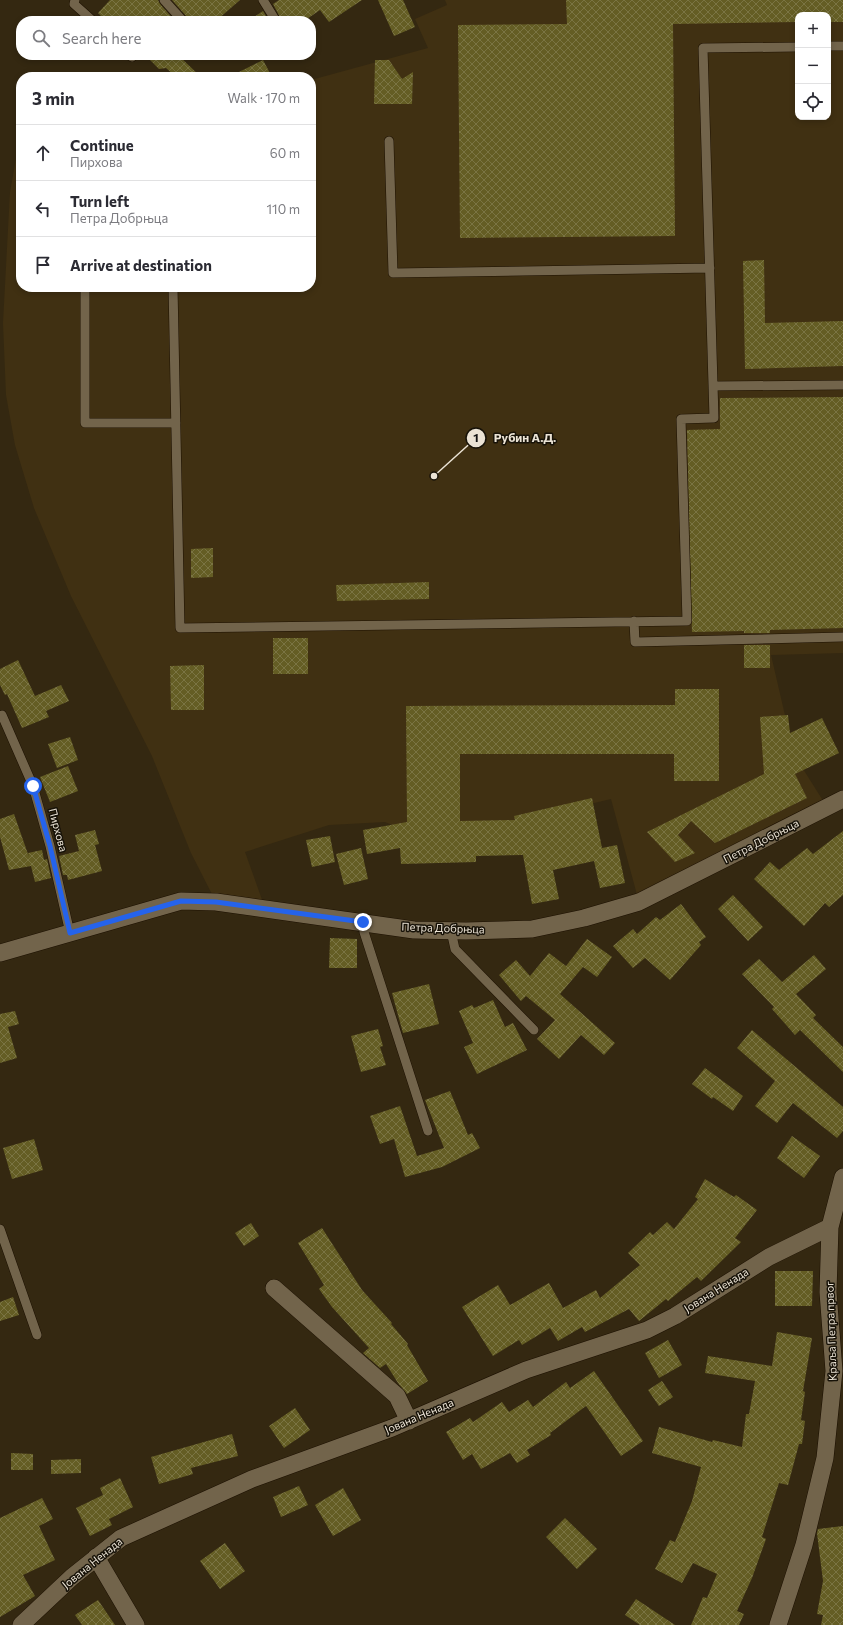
<!DOCTYPE html>
<html lang="en">
<head>
<meta charset="utf-8">
<style>
	:root { --surface:#fff; --page:#f7f7f7; --text:#2b2b33; --muted:#7c7c81; --line:#e1e1e2 }
	body { margin:0; font-family:Commissioner,sans-serif; background:var(--page); color:var(--text) }
	.controls { position:absolute; right:12px; top:12px; display:grid; overflow:hidden; border-radius:8px; box-shadow:0 2px 6px #0003 }
	.controls button { width:36px; height:36px; display:grid; place-items:center; padding:0; border:0; border-bottom:1px solid var(--line); background:var(--surface); color:var(--text); font:20px sans-serif }
	.stop { position:absolute; width:12px; height:12px; margin:-9px; border:3px solid #2563eb; border-radius:50%; background:#fff }
	.stop.end { background:#2563eb; border-color:#fff; box-shadow:0 1px 4px #0008 }
	.list { margin:0; padding:0; list-style:none }
	h2 { display:flex; justify-content:space-between; align-items:center; height:52px; margin:0; padding:0 16px; font-size:17px }
	h2 small { font-size:13px; font-weight:400; color:var(--muted) }
	.list li { display:grid; grid-template-columns:26px 1fr auto; gap:12px; align-items:center; box-sizing:border-box; height:56px; padding:0 16px; border-top:1px solid var(--line) }
	.list b { display:block; font-size:15px; white-space:nowrap }
	.list p { margin:0; font-size:13px; white-space:nowrap; color:var(--muted) }
	.list em { font-size:13px; font-style:normal; color:var(--muted) }
	.icon { flex:none; width:22px; height:22px; fill:none; stroke:currentColor; stroke-width:2; stroke-linecap:round; stroke-linejoin:round }
	.map { position:relative; flex:none; width:843px; height:1625px; overflow:hidden }
	.search { position:absolute; background:var(--surface); box-shadow:0 2px 6px #0003; left:16px; top:16px; width:300px; height:44px; display:flex; align-items:center; gap:10px; box-sizing:border-box; padding:0 14px; border-radius:16px; color:var(--muted); font-size:15px }
	.panel { position:absolute; background:var(--surface); box-shadow:0 2px 6px #0003; left:16px; top:72px; width:300px; height:220px; border-radius:16px }
	.map>svg:first-child { display:block }
	.built { fill:#403012; fill-rule:evenodd }
	.building { fill:url(#building-cross-hatch) }
	.lines { fill:none; stroke-linecap:round; stroke-linejoin:round }
	.service-casing { stroke:#1c1000; stroke-width:10 }
	.minor-casing { stroke:#1c1000; stroke-width:18 }
	.service { stroke:#72644b; stroke-width:9 }
	.minor { stroke:#72644b; stroke-width:17 }
	.route { stroke:#2563eb; stroke-width:5 }
	.labels { text-anchor:middle; stroke-width:3; stroke-linejoin:round; paint-order:stroke }
	.street-label { font-size:11px; fill:#ebe3d5; stroke:#171208 }
	.leader { fill:none; stroke:#ebe3d5; stroke-width:1.5 }
	.callout-dot { fill:#ebe3d5; stroke:#171208; stroke-width:1.5 }
	.mark-label { font-size:12px; text-anchor:middle; font-weight:bold; fill:#111 }
	.callout-label { font-size:12px; text-anchor:middle; font-weight:bold; fill:#ebe3d5; stroke:#171208; stroke-width:3; stroke-linejoin:round; paint-order:stroke }
</style>
</head>
<body>
<div class="map">
<svg width="843" height="1625" viewBox="0 0 843 1625">
	<defs>
		<pattern id="building-cross-hatch" width="8" height="8" patternUnits="userSpaceOnUse"><rect width="8" height="8" fill="#645d24"/><path d="M0 0l8 8M0 8l8-8" fill="none" stroke="#7a7443"/></pattern>
	</defs>
	<rect width="100%" height="100%" fill="#342811"/>
	<path class="built" d="M 445,0 L 843,0 L 843,653 L 771,655 L 787,724 L 798,761 L 827,807 L 639,902 L 611,799 L 497,826 L 404,830 L 385,822 L 329,825 L 245,852 L 265,908 L 216,902 L 191,853 L 152,756 L 71,596 L 34,508 L 15,445 L 6,395 L 3,323 L 10,192 L 21,131 L 21,287 L 311,287 L 311,80 L 428,48 L 415,19 L 447,5 ZM 798,15 L 828,15 L 828,117 L 798,117 Z"/>
	<path class="building" d="M 110,0 L 158,0 L 160,4 L 175,21 L 106,21 L 98,13 Z
		M 172,0 L 240,0 L 216,21 L 189,21 L 187,17 Z
		M 279,0 L 362,0 L 329,22 L 320,10 L 304,21 L 282,21 L 273,4 Z
		M 378,0 L 403,0 L 415,27 L 394,36 Z
		M 566,0 L 843,0 L 843,22 L 828,22 L 828,15 L 798,15 L 798,22 L 673,24 L 675,236 L 460,238 L 458,25 L 567,24 Z
		M 263,11 L 269,21 L 248,21 Z
		M 145,55 L 178,55 L 201,77 L 176,77 L 166,68 L 159,69 Z
		M 263,60 L 272,77 L 229,77 Z
		M 375,60 L 389,60 L 402,79 L 413,72 L 412,104 L 374,104 Z
		M 764,260 L 765,323 L 843,321 L 843,366 L 745,369 L 743,261 Z
		M 843,397 L 843,628 L 770,630 L 770,633 L 744,633 L 744,631 L 692,632 L 687,430 L 720,429 L 720,398 Z
		M 213,548 L 213,577 L 191,578 L 191,549 Z
		M 429,582 L 429,599 L 337,601 L 336,585 Z
		M 273,638 L 308,638 L 308,674 L 273,674 Z
		M 744,645 L 770,645 L 770,668 L 744,668 Z
		M 18,660 L 35,696 L 61,685 L 69,701 L 46,711 L 49,717 L 22,728 L 7,694 L 5,695 L 0,685 L 0,669 Z
		M 204,665 L 204,710 L 171,710 L 170,666 Z
		M 675,689 L 719,689 L 719,781 L 674,781 L 674,754 L 460,754 L 460,821 L 515,820 L 514,816 L 592,798 L 602,848 L 617,845 L 625,883 L 600,888 L 594,861 L 553,870 L 559,899 L 532,904 L 523,855 L 476,856 L 476,862 L 401,864 L 400,848 L 367,854 L 363,830 L 407,822 L 406,706 L 675,705 Z
		M 788,715 L 790,733 L 822,718 L 839,753 L 795,774 L 807,798 L 715,843 L 691,821 L 678,835 L 695,853 L 675,862 L 647,832 L 764,774 L 760,717 Z
		M 70,737 L 78,760 L 57,768 L 48,744 Z
		M 68,766 L 78,791 L 50,802 L 40,777 Z
		M 14,814 L 29,857 L 28,853 L 42,850 L 44,860 L 47,859 L 51,878 L 35,882 L 31,866 L 9,870 L 0,837 L 0,819 Z
		M 95,830 L 99,844 L 95,845 L 102,871 L 68,880 L 67,875 L 63,875 L 59,856 L 79,851 L 75,835 Z
		M 843,831 L 843,895 L 829,907 L 825,903 L 804,926 L 754,879 L 770,862 L 779,870 L 807,848 L 813,854 Z
		M 330,836 L 335,862 L 312,867 L 306,840 Z
		M 361,848 L 368,879 L 344,885 L 336,854 Z
		M 733,895 L 763,927 L 748,941 L 718,909 Z
		M 681,904 L 706,937 L 699,942 L 701,945 L 670,980 L 645,958 L 633,968 L 613,946 L 633,929 L 637,934 L 656,917 L 660,920 Z
		M 330,938 L 357,939 L 357,968 L 329,968 Z
		M 587,939 L 612,957 L 597,977 L 583,967 L 560,994 L 615,1043 L 604,1055 L 581,1035 L 559,1059 L 537,1039 L 555,1020 L 526,996 L 521,1001 L 499,975 L 516,960 L 530,976 L 549,953 L 566,966 Z
		M 814,955 L 826,969 L 796,994 L 816,1015 L 813,1018 L 843,1047 L 843,1072 L 800,1030 L 795,1035 L 772,1009 L 774,1007 L 742,974 L 759,959 L 782,982 Z
		M 429,984 L 439,1024 L 403,1033 L 392,993 Z
		M 493,1000 L 505,1027 L 513,1023 L 527,1050 L 477,1074 L 464,1047 L 473,1043 L 459,1011 L 472,1005 L 474,1008 Z
		M 15,1011 L 19,1024 L 8,1027 L 17,1058 L 0,1063 L 0,1014 Z
		M 378,1029 L 383,1046 L 380,1047 L 386,1065 L 361,1072 L 351,1036 Z
		M 752,1030 L 843,1107 L 843,1131 L 837,1138 L 793,1103 L 777,1123 L 755,1106 L 775,1081 L 737,1048 Z
		M 705,1068 L 743,1096 L 733,1111 L 713,1097 L 712,1099 L 692,1084 Z
		M 450,1091 L 468,1135 L 472,1133 L 480,1148 L 442,1167 L 405,1177 L 394,1139 L 380,1144 L 370,1116 L 400,1106 L 417,1156 L 444,1148 L 425,1100 Z
		M 792,1136 L 820,1156 L 804,1178 L 777,1158 Z
		M 34,1139 L 43,1170 L 12,1179 L 3,1148 Z
		M 705,1179 L 734,1197 L 736,1195 L 757,1210 L 735,1238 L 741,1242 L 701,1281 L 697,1277 L 668,1301 L 666,1299 L 639,1321 L 629,1309 L 585,1332 L 582,1327 L 558,1341 L 550,1328 L 522,1345 L 519,1340 L 493,1356 L 462,1307 L 498,1285 L 510,1305 L 549,1283 L 563,1308 L 596,1290 L 600,1298 L 640,1265 L 628,1253 L 650,1232 L 653,1235 L 667,1222 L 674,1229 L 698,1199 L 695,1197 Z
		M 251,1223 L 259,1236 L 244,1246 L 235,1233 Z
		M 322,1228 L 362,1290 L 392,1323 L 391,1324 L 408,1344 L 407,1345 L 428,1381 L 407,1394 L 398,1383 L 386,1364 L 380,1368 L 363,1353 L 369,1348 L 332,1307 L 319,1289 L 324,1285 L 298,1243 Z
		M 775,1271 L 813,1271 L 812,1306 L 775,1306 Z
		M 13,1297 L 19,1315 L 0,1321 L 0,1302 Z
		M 777,1332 L 812,1338 L 803,1391 L 805,1392 L 801,1420 L 805,1421 L 802,1444 L 799,1444 L 788,1485 L 779,1483 L 762,1537 L 766,1539 L 752,1578 L 737,1611 L 744,1614 L 739,1625 L 691,1625 L 703,1597 L 707,1598 L 717,1574 L 693,1563 L 682,1583 L 655,1569 L 670,1540 L 675,1542 L 692,1501 L 701,1467 L 652,1453 L 659,1427 L 712,1442 L 713,1440 L 742,1447 L 746,1414 L 749,1414 L 755,1381 L 705,1373 L 708,1356 L 772,1366 Z
		M 668,1340 L 682,1365 L 659,1378 L 645,1353 Z
		M 594,1371 L 643,1441 L 621,1456 L 586,1406 L 550,1433 L 551,1435 L 527,1450 L 530,1455 L 517,1463 L 510,1453 L 481,1469 L 472,1454 L 463,1460 L 446,1432 L 470,1418 L 473,1422 L 502,1402 L 509,1412 L 528,1400 L 533,1407 L 566,1382 L 570,1388 Z
		M 662,1381 L 673,1397 L 659,1406 L 648,1390 Z
		M 295,1408 L 310,1430 L 284,1448 L 269,1426 Z
		M 232,1434 L 238,1456 L 191,1468 L 193,1474 L 159,1484 L 151,1457 Z
		M 11,1453 L 33,1454 L 33,1470 L 11,1470 Z
		M 81,1459 L 81,1473 L 51,1474 L 51,1460 Z
		M 120,1478 L 133,1507 L 109,1519 L 112,1525 L 90,1536 L 76,1508 L 103,1495 L 100,1488 Z
		M 299,1486 L 308,1505 L 281,1517 L 273,1497 Z
		M 343,1488 L 361,1520 L 333,1536 L 315,1505 Z
		M 42,1498 L 53,1519 L 39,1526 L 55,1560 L 23,1575 L 35,1596 L 0,1617 L 0,1518 Z
		M 565,1518 L 597,1549 L 577,1569 L 546,1537 Z
		M 843,1526 L 843,1625 L 821,1625 L 823,1615 L 817,1614 L 823,1581 L 817,1533 L 818,1529 Z
		M 225,1543 L 245,1571 L 220,1589 L 200,1561 Z
		M 636,1599 L 675,1625 L 640,1625 L 625,1615 Z
		M 98,1600 L 115,1625 L 82,1625 L 75,1615 Z"/>
	<g class="lines">
		<defs>
			<path id="service" d="M 75,0 L 74,4 L 93,21
				M 164,0 L 183,21
				M 263,0 L 276,21
				M 828,46 L 843,46
				M 129,55 L 132,57
				M 389,141 L 393,273 L 710,268
				M 85,287 L 85,423 L 176,423
				M 173,287 L 180,628 L 687,621 L 681,419 L 714,418 L 703,48 L 798,47
				M 714,386 L 843,385
				M 634,621 L 635,642 L 843,637
				M 2,715 L 33,786 L 50,846 L 70,933
				M 363,922 L 364,932 L 428,1131
				M 451,931 L 455,949 L 534,1030
				M 0,1229 L 37,1335"/>
			<path id="minor" d="M 0,953 L 181,901 L 216,902 L 414,930 L 466,931 L 532,929 L 584,918 L 639,902 L 843,799
				M 274,1288 L 397,1396 L 409,1421
				M 96,1557 L 136,1625
				M 21,1625 L 72,1577 L 121,1538 L 252,1479 L 392,1428 L 526,1370 L 647,1330 L 675,1316 L 769,1257 L 830,1227
				M 778,1625 L 804,1545 L 825,1458 L 834,1371 L 828,1292 L 830,1227 L 843,1177"/>
		</defs>
		<use href="#service" class="service-casing"/>
		<use href="#minor" class="minor-casing"/>
		<use href="#service" class="service"/>
		<use href="#minor" class="minor"/>
	</g>
	<g class="lines">
		<path class="route" d="M 33,786 L 50,846 L 70,933 L 181,901 L 216,902 L 363,922"/>
	</g>
	<g class="labels">
		<g class="street-label">
			<text transform="translate(58 830) rotate(75)" y="4">Пирхова</text>
			<text transform="translate(761 841) rotate(-27)" y="4">Петра Добрњца</text>
			<text transform="translate(443 928) rotate(2)" y="4">Петра Добрњца</text>
			<text transform="translate(716 1290) rotate(-32)" y="4">Јована Ненада</text>
			<text transform="translate(831 1331) rotate(-92)" y="4">Краља Петра првог</text>
			<text transform="translate(419 1416) rotate(-23)" y="4">Јована Ненада</text>
			<text transform="translate(92 1563) rotate(-39)" y="4">Јована Ненада</text>
		</g>
	</g>
	<path class="leader" d="M434 476L476 438"/>
	<g class="callout-dot">
		<circle cx="434" cy="476" r="4"/>
		<circle cx="476" cy="438" r="10"/>
	</g>
	<g class="mark-label">
		<text x="476" y="442">1</text>
	</g>
	<g class="callout-label">
		<text x="525" y="442">Рубин А.Д.</text>
	</g>
</svg>
<div class="controls">
<button>+</button>
<button>−</button>
<button><svg class="icon" aria-label="locate" viewBox="0 0 24 24"><circle cx="12" cy="12" r="6"/><path d="M12 2v4M12 18v4M2 12h4M18 12h4"/></svg></button>
</div>
<div class="stop" style="left:33px;top:786px"></div>
<div class="stop end" style="left:363px;top:922px"></div>
<div class="search"><svg class="icon" aria-label="search" viewBox="0 0 24 24"><circle cx="10" cy="10" r="6"/><path d="M15 15l6 6"/></svg>Search here</div>
<section class="panel">
<h2>3 min<small>Walk · 170 m</small></h2>
<ul class="list">
<li><svg class="icon" aria-label="ahead" viewBox="0 0 24 24"><path d="M12 20V5M6 11l6-6 6 6"/></svg><div><b>Continue</b><p>Пирхова</p></div><em>60 m</em></li>
<li><svg class="icon" aria-label="left" viewBox="0 0 24 24"><path d="M17 20v-9H6M10 6l-5 5 5 5"/></svg><div><b>Turn left</b><p>Петра Добрњца</p></div><em>110 m</em></li>
<li><svg class="icon" aria-label="arrive" viewBox="0 0 24 24"><path d="M6 21V4h12l-3 4 3 4H6"/></svg><div><b>Arrive at destination</b></div></li>
</ul>
</section>
</div>
</body>
</html>
